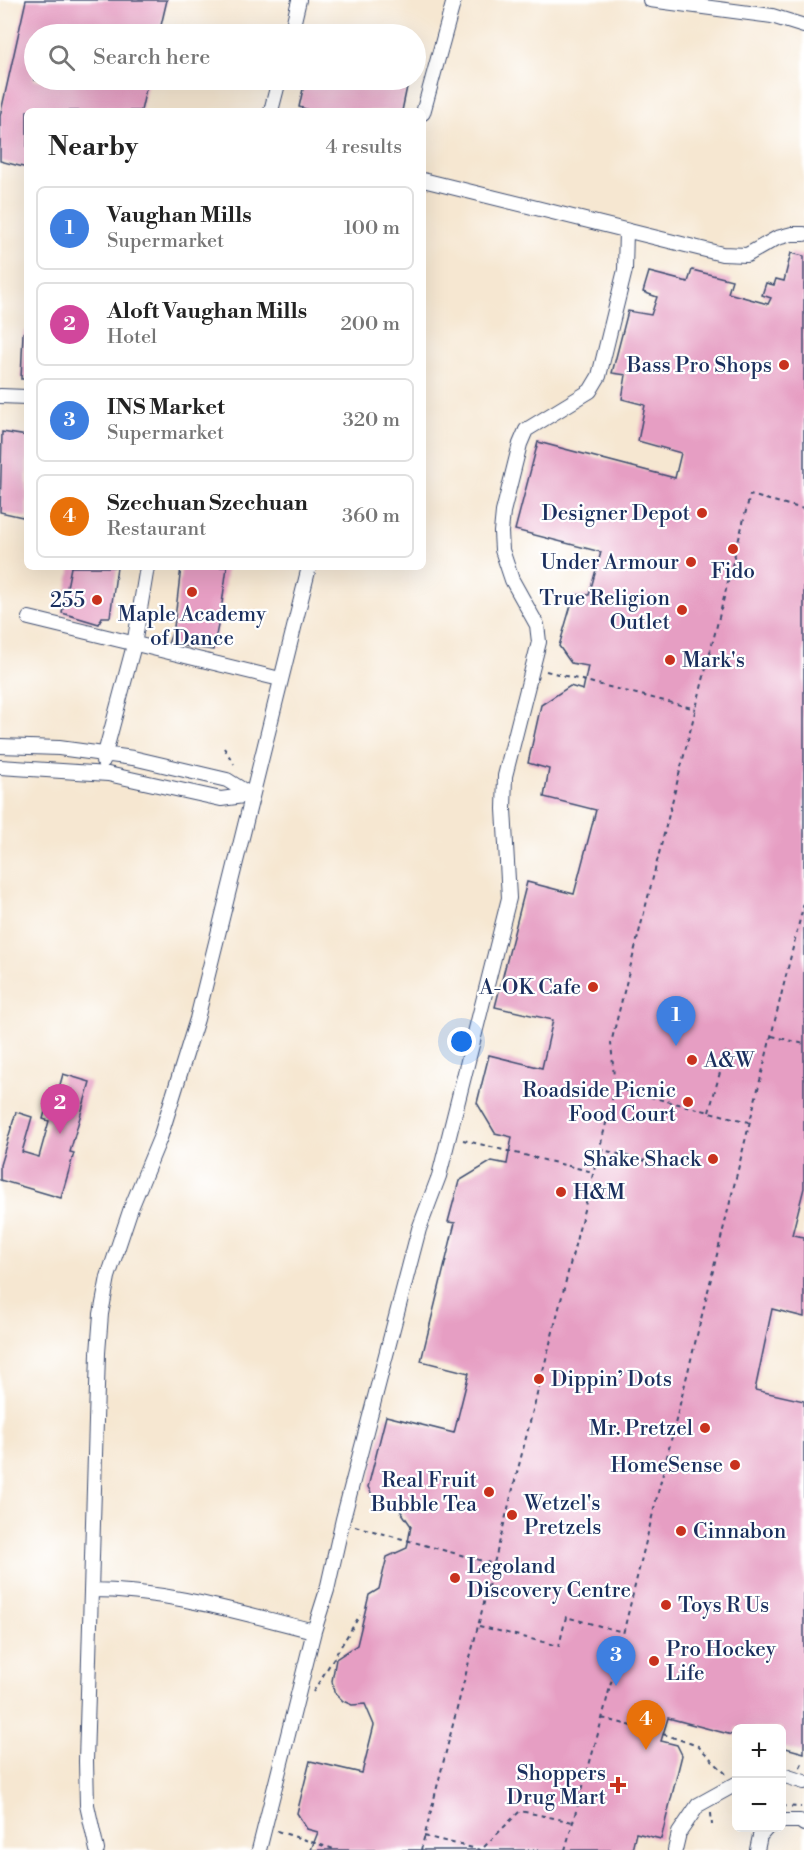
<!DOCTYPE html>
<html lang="en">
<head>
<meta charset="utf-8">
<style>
	:root { --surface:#fff; --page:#f2f2f2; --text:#222; --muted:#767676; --line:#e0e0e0; --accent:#b45309 }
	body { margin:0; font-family:"Libre Bodoni",serif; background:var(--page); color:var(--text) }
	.controls { position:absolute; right:18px; bottom:18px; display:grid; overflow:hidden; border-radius:9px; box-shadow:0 6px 24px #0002 }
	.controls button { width:54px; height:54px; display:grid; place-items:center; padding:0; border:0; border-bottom:2px solid var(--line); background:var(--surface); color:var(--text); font:30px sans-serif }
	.you { position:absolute; left:462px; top:1042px; width:21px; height:21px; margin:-15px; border:4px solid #fff; border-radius:50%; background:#1a73e8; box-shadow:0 0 0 9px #1a73e833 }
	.badge { display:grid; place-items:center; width:39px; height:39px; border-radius:50%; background:var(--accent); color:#fff; font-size:20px; font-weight:700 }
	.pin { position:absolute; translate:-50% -50px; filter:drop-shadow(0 2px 3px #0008) }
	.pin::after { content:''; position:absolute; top:32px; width:21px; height:18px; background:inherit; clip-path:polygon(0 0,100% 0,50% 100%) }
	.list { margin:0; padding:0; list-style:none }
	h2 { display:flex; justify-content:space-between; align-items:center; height:78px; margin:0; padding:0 24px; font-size:26px }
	h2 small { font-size:20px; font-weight:400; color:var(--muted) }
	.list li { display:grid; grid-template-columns:39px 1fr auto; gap:18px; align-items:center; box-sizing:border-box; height:84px; margin:0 12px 12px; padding:0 12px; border:2px solid var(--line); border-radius:9px }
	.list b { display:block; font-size:22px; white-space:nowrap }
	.list p { margin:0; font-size:20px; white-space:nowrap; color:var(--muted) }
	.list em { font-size:20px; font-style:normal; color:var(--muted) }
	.icon { flex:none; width:33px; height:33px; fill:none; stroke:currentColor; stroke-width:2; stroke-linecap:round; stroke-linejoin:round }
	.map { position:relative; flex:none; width:804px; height:1850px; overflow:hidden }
	.search { position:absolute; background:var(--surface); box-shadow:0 6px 24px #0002; left:24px; top:24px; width:402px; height:66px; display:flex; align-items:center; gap:15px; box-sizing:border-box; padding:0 21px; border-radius:33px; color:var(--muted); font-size:22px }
	.panel { position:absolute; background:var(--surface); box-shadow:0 6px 24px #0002; left:24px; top:108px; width:402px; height:462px; border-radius:9px }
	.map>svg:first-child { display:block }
	.building { fill:#e69ec3 }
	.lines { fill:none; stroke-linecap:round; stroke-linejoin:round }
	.minor-casing { stroke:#3c4b6f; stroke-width:16 }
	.path { stroke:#3c4b6f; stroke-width:2; stroke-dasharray:4.5 4.5; stroke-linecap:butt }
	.minor { stroke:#fff; stroke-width:14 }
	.poi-dot { fill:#c8321e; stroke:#fff; stroke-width:2 }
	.labels { text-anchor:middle; stroke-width:4.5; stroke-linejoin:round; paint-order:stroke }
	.poi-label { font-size:21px; fill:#1b2f5e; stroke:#fff; text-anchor:end }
</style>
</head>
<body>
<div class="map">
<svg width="804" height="1850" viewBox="0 0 804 1850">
	<rect width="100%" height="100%" fill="#fff"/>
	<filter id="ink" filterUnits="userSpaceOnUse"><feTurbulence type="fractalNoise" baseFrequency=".0167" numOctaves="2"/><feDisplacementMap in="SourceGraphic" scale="12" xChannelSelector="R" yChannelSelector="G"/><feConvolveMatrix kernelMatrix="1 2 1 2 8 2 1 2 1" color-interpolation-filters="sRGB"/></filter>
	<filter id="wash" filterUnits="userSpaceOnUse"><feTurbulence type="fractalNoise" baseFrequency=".008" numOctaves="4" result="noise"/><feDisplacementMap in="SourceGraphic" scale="24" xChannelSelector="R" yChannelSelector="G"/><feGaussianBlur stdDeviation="1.35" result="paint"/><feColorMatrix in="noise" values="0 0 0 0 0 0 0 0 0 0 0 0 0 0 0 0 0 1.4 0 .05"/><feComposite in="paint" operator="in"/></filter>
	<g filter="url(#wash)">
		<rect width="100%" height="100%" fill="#f6e7d1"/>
		<g id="blocks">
			<path class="building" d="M 26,0 L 167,0 L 159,34 L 34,34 L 34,80 L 148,80 L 141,111 L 27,111 L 27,168 L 0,161 L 0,116 Z
				M 305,80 L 396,80 L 408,82 L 402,111 L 306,111 L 306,109 L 299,107 Z
				M 791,253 L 804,256 L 804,1188 L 792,1235 L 804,1237 L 804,1317 L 772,1309 L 755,1390 L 804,1401 L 804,1753 L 782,1747 L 782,1728 L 736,1728 L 736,1736 L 668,1718 L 661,1741 L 677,1745 L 682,1755 L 661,1839 L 636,1833 L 632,1850 L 311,1850 L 318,1832 L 307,1829 L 297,1813 L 310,1761 L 362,1773 L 374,1725 L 365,1704 L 352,1705 L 343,1701 L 334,1692 L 332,1681 L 336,1659 L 357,1645 L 369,1595 L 379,1589 L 387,1557 L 407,1548 L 411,1526 L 395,1503 L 374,1498 L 368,1487 L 386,1416 L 454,1433 L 469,1373 L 421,1361 L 455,1223 L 448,1222 L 459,1181 L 492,1161 L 507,1164 L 512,1137 L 495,1133 L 477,1103 L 489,1055 L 542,1068 L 553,1020 L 495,1007 L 527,882 L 574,894 L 596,810 L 544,797 L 549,769 L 528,763 L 541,705 L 570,686 L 583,690 L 588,666 L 571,663 L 559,646 L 574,595 L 589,595 L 601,552 L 515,530 L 538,442 L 675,478 L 681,453 L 638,441 L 645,405 L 622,399 L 626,375 L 612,373 L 628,311 L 651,315 L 657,297 L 643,292 L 649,272 L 688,282 L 692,270 L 732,280 L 728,293 L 768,304 L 771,298 L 762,295 L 766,283 L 774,285 L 776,279 L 784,281 Z
				M 27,330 L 27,379 L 21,379 L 23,333 Z
				M 2,432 L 27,436 L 27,518 L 0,512 Z
				M 71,567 L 117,567 L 110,617 L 102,617 L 99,624 L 62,613 Z
				M 181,567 L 227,567 L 221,611 L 213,650 L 168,644 L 174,627 Z
				M 63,1074 L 90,1082 L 70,1152 L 74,1153 L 61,1198 L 0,1180 L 0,1165 L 16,1112 L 32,1117 L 22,1152 L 39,1157 L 49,1121 L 43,1119 L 49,1097 L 56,1099 Z"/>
		</g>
	</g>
	<g filter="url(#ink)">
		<use href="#blocks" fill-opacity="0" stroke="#3c4b6f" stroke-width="1.5"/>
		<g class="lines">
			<defs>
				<path id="minor" d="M 650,0 L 772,16 L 804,26
					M 291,34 L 299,0
					M 271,111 L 279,80
					M 423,113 L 454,0
					M 423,180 L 722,254 L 747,255 L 777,238 L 792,234 L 804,234
					M 0,396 L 27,397
					M 29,618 L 280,679
					M 0,746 L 59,748 L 133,758 L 227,780 L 251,795
					M 103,761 L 134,645 L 147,567
					M 0,767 L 108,774 L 221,799 L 251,795
					M 91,1590 C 167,1590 241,1613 314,1631 L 327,1590 L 343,1519 L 419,1229 L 439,1176 L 509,898 L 504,809 L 505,776 L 539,642 L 537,625 L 512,580 L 502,550 L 501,532 L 503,512 L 520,444 L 526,430 L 590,391 L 599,376 L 625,270 L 626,230
					M 782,1775 L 804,1782
					M 782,1821 L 800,1821 L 804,1824
					M 97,1850 L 87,1805 L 86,1761 L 98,1353 L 101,1314 L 108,1277 L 131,1208 L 160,1138 L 197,1019 L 309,567
					M 259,1850 L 314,1631
					M 675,1850 L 679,1833 L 698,1805 L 736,1784
					M 757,1850 L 760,1836 L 767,1828"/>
			</defs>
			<use href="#minor" class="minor-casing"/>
			<path class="path" d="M 546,671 L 696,709
				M 224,748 L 234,764
				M 772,1036 L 804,1044
				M 615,1088 L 749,1122
				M 709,1112 L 726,1051
				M 463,1140 L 593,1172
				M 599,1149 L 646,1161
				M 355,1526 L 494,1564
				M 479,1626 L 559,1646 L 566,1617 L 623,1632
				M 313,1692 L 360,1615
				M 602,1718 L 663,1734 L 698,1746 L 726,1774
				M 800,1767 L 804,1759
				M 782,1806 L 801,1807
				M 711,1813 L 712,1825
				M 277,1831 L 337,1850
				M 424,1836 L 481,1850 L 520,1811 L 573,1822
				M 421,1850 L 615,1088 L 611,1043 L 750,495 L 804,509
				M 565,1850 L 601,1723 L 804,903"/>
			<use href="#minor" class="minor"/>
		</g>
	</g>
	<g class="poi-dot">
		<circle cx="784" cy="365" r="6"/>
		<circle cx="702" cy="513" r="6"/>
		<circle cx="733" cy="549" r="6"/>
		<circle cx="691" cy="562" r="6"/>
		<circle cx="192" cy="592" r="6"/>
		<circle cx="97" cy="600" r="6"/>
		<circle cx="682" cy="610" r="6"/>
		<circle cx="670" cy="660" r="6"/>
		<circle cx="593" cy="987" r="6"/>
		<circle cx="692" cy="1060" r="6"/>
		<circle cx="688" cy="1102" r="6"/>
		<circle cx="713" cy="1159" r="6"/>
		<circle cx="561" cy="1192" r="6"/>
		<circle cx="539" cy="1379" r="6"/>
		<circle cx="705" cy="1428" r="6"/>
		<circle cx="735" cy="1465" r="6"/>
		<circle cx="489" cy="1492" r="6"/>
		<circle cx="512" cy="1515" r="6"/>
		<circle cx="681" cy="1531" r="6"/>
		<circle cx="455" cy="1578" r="6"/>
		<circle cx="666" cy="1605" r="6"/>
		<circle cx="654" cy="1661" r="6"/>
		<path d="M615 1776h6v6h6v6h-6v6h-6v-6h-6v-6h6z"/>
	</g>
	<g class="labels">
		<g class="poi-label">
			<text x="772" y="372">Bass Pro Shops</text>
			<text x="690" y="520">Designer Depot</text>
			<text x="679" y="569">Under Armour</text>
			<text x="733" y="578" text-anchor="middle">Fido</text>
			<text x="670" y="605">True Religion<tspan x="670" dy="24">Outlet</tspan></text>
			<text x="85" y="607">255</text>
			<text x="192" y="621" text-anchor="middle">Maple Academy<tspan x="192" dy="24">of Dance</tspan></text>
			<text x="682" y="667" text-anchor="start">Mark's</text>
			<text x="581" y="994">A-OK Cafe</text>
			<text x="704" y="1067" text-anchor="start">A&amp;W</text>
			<text x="676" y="1097">Roadside Picnic<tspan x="676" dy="24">Food Court</tspan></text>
			<text x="701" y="1166">Shake Shack</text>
			<text x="573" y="1199" text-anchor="start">H&amp;M</text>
			<text x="551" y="1386" text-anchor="start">Dippin’ Dots</text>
			<text x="693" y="1435">Mr. Pretzel</text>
			<text x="723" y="1472">HomeSense</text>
			<text x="477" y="1487">Real Fruit<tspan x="477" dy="24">Bubble Tea</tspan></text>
			<text x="524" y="1510" text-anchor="start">Wetzel's<tspan x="524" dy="24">Pretzels</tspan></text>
			<text x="693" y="1538" text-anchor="start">Cinnabon</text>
			<text x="467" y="1573" text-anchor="start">Legoland<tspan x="467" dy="24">Discovery Centre</tspan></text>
			<text x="678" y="1612" text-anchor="start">Toys R Us</text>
			<text x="666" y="1656" text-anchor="start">Pro Hockey<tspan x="666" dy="24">Life</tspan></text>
			<text x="606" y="1780">Shoppers<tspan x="606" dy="24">Drug Mart</tspan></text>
		</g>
	</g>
</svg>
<div class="controls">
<button>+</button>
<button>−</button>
</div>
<div class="you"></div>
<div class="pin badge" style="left:676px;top:1046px;background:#3f7fe0">1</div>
<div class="pin badge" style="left:60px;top:1134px;background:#d1479c">2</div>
<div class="pin badge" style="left:616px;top:1686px;background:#3f7fe0">3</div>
<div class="pin badge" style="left:646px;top:1750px;background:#e8710a">4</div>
<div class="search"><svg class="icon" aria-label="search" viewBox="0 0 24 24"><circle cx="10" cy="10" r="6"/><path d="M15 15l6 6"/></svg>Search here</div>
<section class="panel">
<h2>Nearby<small>4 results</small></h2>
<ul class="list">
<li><span class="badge" style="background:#3f7fe0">1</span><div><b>Vaughan Mills</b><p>Supermarket</p></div><em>100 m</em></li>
<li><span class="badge" style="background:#d1479c">2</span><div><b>Aloft Vaughan Mills</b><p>Hotel</p></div><em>200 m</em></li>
<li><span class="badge" style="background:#3f7fe0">3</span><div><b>INS Market</b><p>Supermarket</p></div><em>320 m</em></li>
<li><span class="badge" style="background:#e8710a">4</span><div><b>Szechuan Szechuan</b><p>Restaurant</p></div><em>360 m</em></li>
</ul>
</section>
</div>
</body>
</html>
